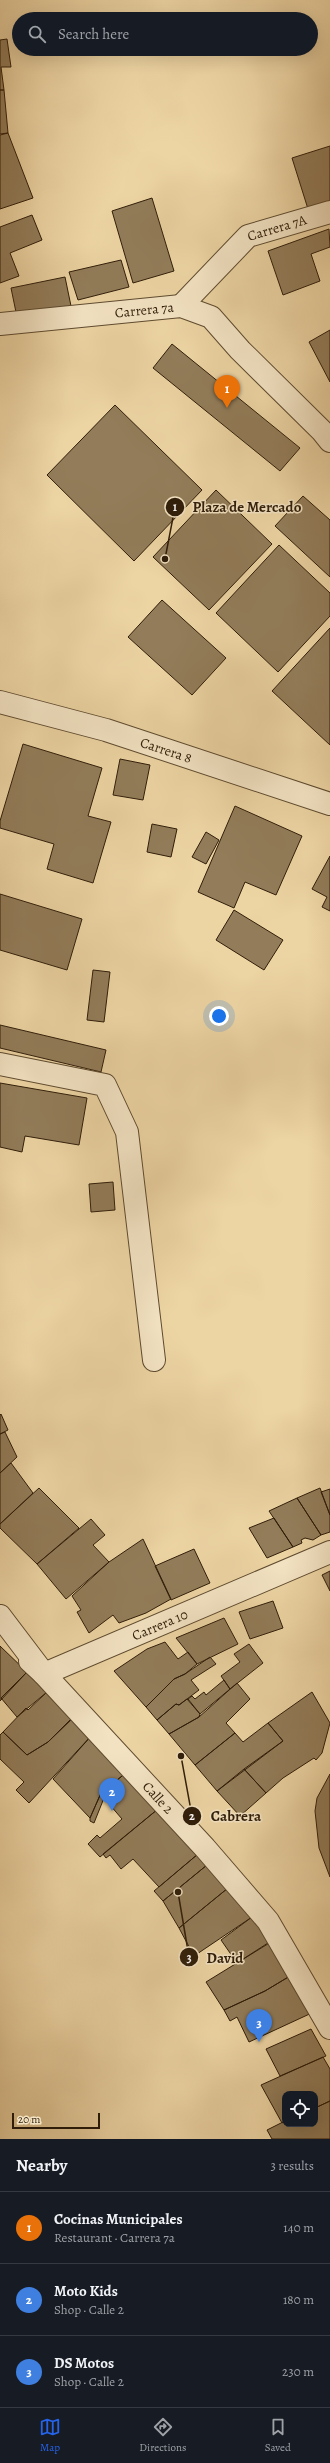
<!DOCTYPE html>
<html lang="en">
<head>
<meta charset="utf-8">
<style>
	:root { --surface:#171b24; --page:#242831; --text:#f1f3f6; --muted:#9ea1a6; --line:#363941; --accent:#2563eb }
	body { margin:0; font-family:Alegreya,serif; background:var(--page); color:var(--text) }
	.controls { position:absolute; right:12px; bottom:12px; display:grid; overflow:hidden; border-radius:8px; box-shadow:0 4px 16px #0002 }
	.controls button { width:36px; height:36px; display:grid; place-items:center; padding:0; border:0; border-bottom:1px solid var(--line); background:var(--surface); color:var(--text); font:20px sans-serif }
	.scale { position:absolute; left:12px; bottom:10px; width:88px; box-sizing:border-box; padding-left:4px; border:2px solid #2f1d09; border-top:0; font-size:11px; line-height:14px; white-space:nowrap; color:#2f1d09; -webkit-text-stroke:3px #f3e3c3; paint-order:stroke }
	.you { position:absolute; left:219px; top:1016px; width:14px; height:14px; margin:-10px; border:3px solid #fff; border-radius:50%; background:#1a73e8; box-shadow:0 0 0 6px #1a73e833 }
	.badge { display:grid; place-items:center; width:26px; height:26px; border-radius:50%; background:var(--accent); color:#fff; font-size:13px; font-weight:700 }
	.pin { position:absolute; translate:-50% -33px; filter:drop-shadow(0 1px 2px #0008) }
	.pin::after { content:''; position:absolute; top:21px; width:14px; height:12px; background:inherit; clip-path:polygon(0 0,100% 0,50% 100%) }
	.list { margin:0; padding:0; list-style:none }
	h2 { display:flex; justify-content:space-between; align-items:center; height:52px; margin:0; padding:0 16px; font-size:17px }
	h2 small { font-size:13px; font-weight:400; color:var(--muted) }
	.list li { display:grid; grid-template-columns:26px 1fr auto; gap:12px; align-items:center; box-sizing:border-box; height:72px; padding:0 16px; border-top:1px solid var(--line) }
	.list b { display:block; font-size:15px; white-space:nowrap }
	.list p { margin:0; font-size:13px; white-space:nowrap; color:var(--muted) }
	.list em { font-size:13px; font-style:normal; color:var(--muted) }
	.icon { flex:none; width:22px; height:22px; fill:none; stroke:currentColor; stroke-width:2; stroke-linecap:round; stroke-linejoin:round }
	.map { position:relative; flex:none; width:330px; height:2139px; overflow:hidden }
	.search { position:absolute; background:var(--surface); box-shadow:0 4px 16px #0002; left:12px; right:12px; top:12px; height:44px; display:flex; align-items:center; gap:10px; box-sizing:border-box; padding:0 14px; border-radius:22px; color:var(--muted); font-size:15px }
	.sheet { height:268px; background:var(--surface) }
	nav { display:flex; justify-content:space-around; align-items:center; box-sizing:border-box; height:56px; border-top:1px solid var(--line); background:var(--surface); font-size:11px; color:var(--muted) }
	nav a { display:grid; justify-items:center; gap:2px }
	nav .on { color:var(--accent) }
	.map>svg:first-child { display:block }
	.building { fill:#927c59; stroke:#2f1d09 }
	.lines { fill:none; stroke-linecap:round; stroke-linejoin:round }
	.minor-casing { stroke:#5e4b30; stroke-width:24 }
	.tertiary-casing { stroke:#5e4b30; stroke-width:24 }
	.minor { stroke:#f3e3c3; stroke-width:22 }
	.tertiary { stroke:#f3e3c3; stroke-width:22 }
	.labels { text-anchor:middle; stroke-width:3; stroke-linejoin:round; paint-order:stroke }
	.street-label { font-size:14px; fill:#2f1d09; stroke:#f3e3c3 }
	.leader { fill:none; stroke:#2f1d09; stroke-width:1.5 }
	.callout-dot { fill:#2f1d09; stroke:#f3e3c3; stroke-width:1.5 }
	.mark-label { font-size:12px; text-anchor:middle; font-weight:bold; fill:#fff }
	.callout-label { font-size:15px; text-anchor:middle; font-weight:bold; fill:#2f1d09; stroke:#f3e3c3; stroke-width:3; stroke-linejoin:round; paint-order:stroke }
</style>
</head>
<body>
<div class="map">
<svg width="330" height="2139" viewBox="0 0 330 2139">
	<rect width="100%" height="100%" fill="#edd4a3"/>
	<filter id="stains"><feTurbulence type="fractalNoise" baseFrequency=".005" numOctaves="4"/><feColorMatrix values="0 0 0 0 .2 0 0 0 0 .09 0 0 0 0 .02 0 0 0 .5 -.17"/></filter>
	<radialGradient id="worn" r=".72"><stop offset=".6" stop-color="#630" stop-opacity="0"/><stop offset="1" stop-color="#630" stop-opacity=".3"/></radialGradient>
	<path class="building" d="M 7,39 L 11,67 L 1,67 L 4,90 L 0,90 L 0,40 Z
		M 0,90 L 4,90 L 8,133 L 0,134 Z
		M 8,133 L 33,198 L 0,209 L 0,135 Z
		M 330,146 L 330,202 L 308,209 L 292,158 Z
		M 152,198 L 174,271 L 133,283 L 112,211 Z
		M 32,215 L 42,240 L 10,253 L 19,276 L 0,283 L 0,227 Z
		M 329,229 L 330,247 L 311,254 L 320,281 L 283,295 L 268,251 Z
		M 121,260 L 129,287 L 78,300 L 69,272 Z
		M 65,277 L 71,306 L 17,317 L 11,288 Z
		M 330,330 L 330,382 L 309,342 Z
		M 172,344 L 300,448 L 280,471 L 153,368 Z
		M 115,405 L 202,490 L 134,561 L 47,475 Z
		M 216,490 L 272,544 L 209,610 L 153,557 Z
		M 303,496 L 330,520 L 330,577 L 275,526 Z
		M 279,545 L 330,593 L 330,616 L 278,672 L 216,613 Z
		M 162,600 L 226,658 L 192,695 L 128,637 Z
		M 330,628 L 330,745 L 272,691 Z
		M 23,744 L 102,768 L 88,816 L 111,822 L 93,883 L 47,869 L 54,844 L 0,828 L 0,821 Z
		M 120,759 L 150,765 L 143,800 L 113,795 Z
		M 235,806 L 302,836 L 276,895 L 245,882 L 234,908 L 198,892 Z
		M 152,824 L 177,829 L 171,857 L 147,852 Z
		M 206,832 L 219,840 L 206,864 L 192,857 Z
		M 330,856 L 330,911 L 322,907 L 327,897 L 312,889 Z
		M 0,894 L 82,919 L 67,970 L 0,950 Z
		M 234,910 L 283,940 L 264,970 L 216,940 Z
		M 93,970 L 110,972 L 104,1022 L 87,1020 Z
		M 0,1025 L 106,1050 L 101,1072 L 0,1048 Z
		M 0,1083 L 87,1098 L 79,1145 L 25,1136 L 22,1152 L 0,1147 Z
		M 113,1182 L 115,1210 L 91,1212 L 89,1184 Z
		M 1,1414 L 8,1430 L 0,1434 L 0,1415 Z
		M 5,1432 L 17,1457 L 0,1473 L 0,1434 Z
		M 11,1463 L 33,1493 L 0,1524 L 0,1473 Z
		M 39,1488 L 79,1528 L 37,1564 L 0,1528 L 0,1524 Z
		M 320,1488 L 330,1515 L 330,1532 L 321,1535 L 297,1498 Z
		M 330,1489 L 330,1515 L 321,1492 Z
		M 297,1498 L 321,1535 L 313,1540 L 305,1538 L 301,1540 L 302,1543 L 293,1547 L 269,1511 Z
		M 274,1518 L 293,1547 L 267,1558 L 249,1528 Z
		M 91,1519 L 105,1535 L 93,1545 L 109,1562 L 66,1599 L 37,1564 Z
		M 143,1539 L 171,1599 L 146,1613 L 119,1623 L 113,1615 L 89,1633 L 77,1612 L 81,1610 L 72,1596 L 109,1562 Z
		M 194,1549 L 210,1583 L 171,1600 L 155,1566 Z
		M 330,1571 L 330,1591 L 322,1575 Z
		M 273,1601 L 283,1628 L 250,1639 L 239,1612 Z
		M 224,1618 L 238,1644 L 197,1664 L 176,1638 Z
		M 165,1642 L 178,1659 L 188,1652 L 197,1664 L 185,1674 L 174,1679 L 146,1707 L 114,1671 L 147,1649 Z
		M 249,1644 L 263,1663 L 230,1689 L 221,1676 L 240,1662 L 234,1654 Z
		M 0,1646 L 27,1672 L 0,1701 Z
		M 210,1657 L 216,1664 L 191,1680 L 199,1690 L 179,1705 L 176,1704 L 157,1720 L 146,1707 L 174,1679 L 185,1674 Z
		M 27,1672 L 47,1692 L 17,1717 L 1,1698 Z
		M 224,1680 L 230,1689 L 200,1714 L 188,1699 L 192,1696 L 195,1699 L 204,1692 L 206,1695 Z
		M 237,1683 L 250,1699 L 226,1723 L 235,1733 L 195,1765 L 169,1734 L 199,1717 Z
		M 47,1692 L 73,1718 L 48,1742 L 27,1755 L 3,1732 L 26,1708 L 28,1710 Z
		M 312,1692 L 330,1723 L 322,1753 L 316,1760 L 314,1758 L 283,1778 L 266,1793 L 244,1769 L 283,1741 L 268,1723 Z
		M 187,1699 L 200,1714 L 199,1717 L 169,1734 L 157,1720 L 176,1704 L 179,1705 Z
		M 73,1717 L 92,1735 L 29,1803 L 16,1790 L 24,1782 L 0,1759 L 0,1735 L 3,1732 L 27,1755 L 48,1742 Z
		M 268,1723 L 283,1741 L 217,1791 L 195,1765 L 235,1733 L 243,1742 Z
		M 92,1735 L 127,1772 L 101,1793 L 90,1818 L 53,1779 Z
		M 244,1769 L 266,1793 L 240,1816 L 217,1791 Z
		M 127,1772 L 158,1809 L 100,1857 L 88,1844 L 97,1835 L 100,1838 L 122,1819 L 104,1798 L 94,1823 L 90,1821 L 90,1818 L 101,1793 Z
		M 330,1774 L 330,1877 L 319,1848 L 315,1811 L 317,1798 Z
		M 158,1809 L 198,1854 L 159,1887 L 133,1859 L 121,1869 L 110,1855 L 106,1858 L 103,1854 Z
		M 198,1854 L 207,1865 L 163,1901 L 154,1891 Z
		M 207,1865 L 228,1888 L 179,1928 L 163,1901 Z
		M 228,1888 L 252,1917 L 194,1956 L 179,1928 Z
		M 252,1917 L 271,1941 L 237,1963 L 221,1940 Z
		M 271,1942 L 295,1973 L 265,1991 L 224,2010 L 206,1982 Z
		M 295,1973 L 316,2011 L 249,2042 L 237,2017 L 230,2021 L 224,2010 L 265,1991 Z
		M 311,2029 L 326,2056 L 280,2076 L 266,2049 Z
		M 323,2057 L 330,2069 L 330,2101 L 315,2108 L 315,2094 L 285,2094 L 285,2121 L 282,2123 L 261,2085 Z
		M 330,2101 L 330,2139 L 272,2139 L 267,2130 L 285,2121 L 285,2124 L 315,2124 L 315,2108 Z"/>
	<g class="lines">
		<defs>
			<g id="minor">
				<path id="s1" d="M 181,306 L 248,236 L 330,212"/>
				<path id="s2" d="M 0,324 L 181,306 L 211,317 L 240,350 L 322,431 L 330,441"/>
				<path id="s3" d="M 0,702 L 106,730 L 330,804"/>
				<path d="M 0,1064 L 105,1085 L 127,1132 L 154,1360"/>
				<path id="s4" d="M 30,1661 L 44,1674 L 330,1552"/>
			</g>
			<g id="tertiary">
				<path id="s5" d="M 0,1616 L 44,1674 L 205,1848 L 268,1921 L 330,2028"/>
			</g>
		</defs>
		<use href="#minor" class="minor-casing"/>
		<use href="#tertiary" class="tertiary-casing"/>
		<use href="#minor" class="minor"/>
		<use href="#tertiary" class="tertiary"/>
	</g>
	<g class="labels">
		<g class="street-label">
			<text dy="5" stroke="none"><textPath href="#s1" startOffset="127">Carrera 7A</textPath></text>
			<text dy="5" stroke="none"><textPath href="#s2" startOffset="145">Carrera 7a</textPath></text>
			<text dy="5" stroke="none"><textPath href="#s3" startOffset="173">Carrera 8</textPath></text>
			<text dy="5" stroke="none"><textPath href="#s4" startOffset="145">Carrera 10</textPath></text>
			<text dy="5" stroke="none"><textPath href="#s5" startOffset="241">Calle 2</textPath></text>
		</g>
	</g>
	<path class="leader" d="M165 559L175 507M181 1756L192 1816M178 1892L189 1957"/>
	<g class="callout-dot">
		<circle cx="165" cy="559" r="4"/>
		<circle cx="181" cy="1756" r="4"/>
		<circle cx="178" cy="1892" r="4"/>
		<circle cx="175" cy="507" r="10"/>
		<circle cx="192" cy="1816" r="10"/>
		<circle cx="189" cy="1957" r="10"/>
	</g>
	<g class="mark-label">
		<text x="175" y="511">1</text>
		<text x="192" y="1820">2</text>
		<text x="189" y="1962">3</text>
	</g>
	<g class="callout-label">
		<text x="247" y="512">Plaza de Mercado</text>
		<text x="236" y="1821">Cabrera</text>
		<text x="225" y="1963">David</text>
	</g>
	<rect width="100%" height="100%" filter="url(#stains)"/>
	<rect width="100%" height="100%" fill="url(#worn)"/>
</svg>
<div class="controls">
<button><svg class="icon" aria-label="locate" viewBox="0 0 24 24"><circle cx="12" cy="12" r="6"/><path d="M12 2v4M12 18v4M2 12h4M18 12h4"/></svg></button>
</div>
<div class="scale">20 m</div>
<div class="you"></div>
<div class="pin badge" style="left:227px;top:408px;background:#e8710a">1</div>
<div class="pin badge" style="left:112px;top:1811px;background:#3f7fe0">2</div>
<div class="pin badge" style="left:259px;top:2042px;background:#3f7fe0">3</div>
<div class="search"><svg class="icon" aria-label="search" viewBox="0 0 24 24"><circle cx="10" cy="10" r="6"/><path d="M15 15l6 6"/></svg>Search here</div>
</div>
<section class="sheet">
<h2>Nearby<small>3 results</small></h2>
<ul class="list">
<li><span class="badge" style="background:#e8710a">1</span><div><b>Cocinas Municipales</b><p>Restaurant · Carrera 7a</p></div><em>140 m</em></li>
<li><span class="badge" style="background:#3f7fe0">2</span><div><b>Moto Kids</b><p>Shop · Calle 2</p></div><em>180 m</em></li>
<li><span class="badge" style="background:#3f7fe0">3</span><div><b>DS Motos</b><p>Shop · Calle 2</p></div><em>230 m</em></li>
</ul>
</section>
<nav>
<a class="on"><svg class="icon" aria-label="map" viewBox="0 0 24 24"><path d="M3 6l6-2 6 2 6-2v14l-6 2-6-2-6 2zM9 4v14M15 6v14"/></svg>Map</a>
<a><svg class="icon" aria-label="directions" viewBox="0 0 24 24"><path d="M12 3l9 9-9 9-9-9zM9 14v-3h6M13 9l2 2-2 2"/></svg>Directions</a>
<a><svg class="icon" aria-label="saved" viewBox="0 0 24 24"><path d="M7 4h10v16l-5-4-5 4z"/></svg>Saved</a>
</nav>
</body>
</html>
